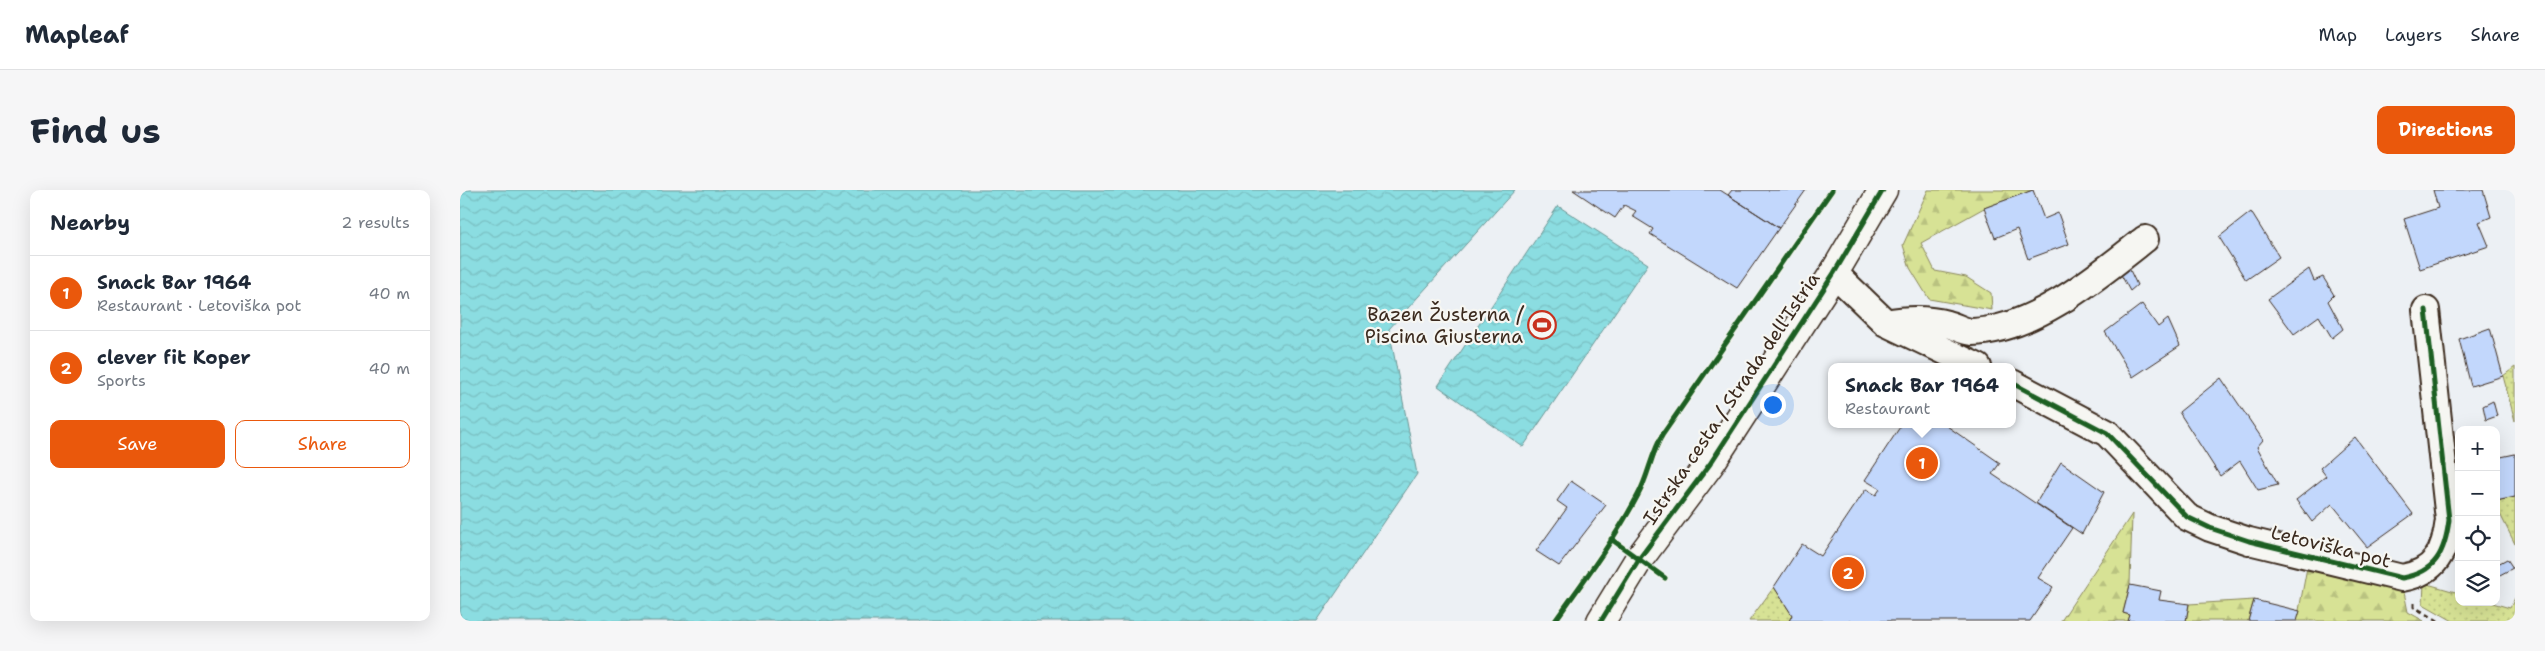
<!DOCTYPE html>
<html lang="en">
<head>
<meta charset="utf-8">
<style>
	:root { --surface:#fff; --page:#f6f6f7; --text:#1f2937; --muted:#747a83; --line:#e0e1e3; --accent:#ea580c }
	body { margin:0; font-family:"Shantell Sans",sans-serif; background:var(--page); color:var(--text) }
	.controls { position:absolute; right:15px; bottom:15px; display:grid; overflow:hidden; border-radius:10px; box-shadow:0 5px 20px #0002 }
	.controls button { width:45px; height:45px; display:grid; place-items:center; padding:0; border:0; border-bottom:1px solid var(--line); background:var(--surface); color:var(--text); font:25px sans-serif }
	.you { position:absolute; left:1312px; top:214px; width:18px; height:18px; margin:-12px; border:4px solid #fff; border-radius:50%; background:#1a73e8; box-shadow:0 0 0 8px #1a73e833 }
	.badge { display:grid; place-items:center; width:32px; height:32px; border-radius:50%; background:var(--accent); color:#fff; font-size:16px; font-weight:700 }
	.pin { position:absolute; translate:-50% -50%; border:2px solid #fff; box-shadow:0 1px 5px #0006 }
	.popup { position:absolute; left:1368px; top:173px; width:188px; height:65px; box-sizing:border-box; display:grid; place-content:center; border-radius:10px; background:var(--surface); filter:drop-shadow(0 1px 4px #0005); font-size:16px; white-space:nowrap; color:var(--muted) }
	.popup b { font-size:19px; color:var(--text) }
	.popup::after { content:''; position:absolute; left:50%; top:100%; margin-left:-10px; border:10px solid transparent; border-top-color:var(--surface) }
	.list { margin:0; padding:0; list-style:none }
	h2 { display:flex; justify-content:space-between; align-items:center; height:65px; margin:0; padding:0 20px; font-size:21px }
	h2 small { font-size:16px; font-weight:400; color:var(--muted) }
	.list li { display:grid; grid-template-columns:32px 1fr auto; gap:15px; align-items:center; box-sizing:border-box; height:75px; padding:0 20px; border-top:1px solid var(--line) }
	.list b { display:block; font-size:19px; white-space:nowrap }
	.list p { margin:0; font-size:16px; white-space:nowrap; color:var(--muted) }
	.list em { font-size:16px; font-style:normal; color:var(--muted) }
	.actions { display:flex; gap:10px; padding:15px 20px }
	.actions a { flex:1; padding:11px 0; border:1px solid var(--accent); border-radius:10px; text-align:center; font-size:18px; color:var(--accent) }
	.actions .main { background:var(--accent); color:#fff }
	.icon { flex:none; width:28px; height:28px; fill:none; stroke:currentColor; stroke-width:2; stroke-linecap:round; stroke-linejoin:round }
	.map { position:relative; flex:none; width:2055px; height:431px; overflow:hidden; border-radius:10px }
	header { display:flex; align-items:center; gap:30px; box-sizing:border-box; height:70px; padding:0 25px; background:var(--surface); border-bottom:1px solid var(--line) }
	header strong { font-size:24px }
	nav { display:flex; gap:28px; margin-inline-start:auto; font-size:18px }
	.intro { display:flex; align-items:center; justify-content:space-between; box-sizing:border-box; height:120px; padding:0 30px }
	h1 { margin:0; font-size:35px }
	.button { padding:12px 22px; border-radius:10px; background:var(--accent); color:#fff; font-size:18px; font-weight:700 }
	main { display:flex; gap:30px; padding:0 30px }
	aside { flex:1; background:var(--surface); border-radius:10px; box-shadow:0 5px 20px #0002 }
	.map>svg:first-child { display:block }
	.grass { fill:url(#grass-dots); stroke:#89865a }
	.forest { fill:url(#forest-firs); stroke:#89865a }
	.water { fill:url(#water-waves); stroke:#6b9593 }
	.building { fill:#c2d7fc; stroke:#3b2a1e }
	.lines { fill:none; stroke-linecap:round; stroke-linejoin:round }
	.street-casing { stroke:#3b2a1e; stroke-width:30 }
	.secondary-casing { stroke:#3b2a1e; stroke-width:31 }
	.path { stroke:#3b2a1e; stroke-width:3; stroke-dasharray:5 4; stroke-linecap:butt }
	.street { stroke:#f6f6f2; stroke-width:26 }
	.secondary { stroke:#f6f6f2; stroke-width:28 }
	.cycleway-casing { stroke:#f6f6f2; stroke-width:8 }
	.cycleway { stroke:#1b5e20; stroke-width:5 }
	.labels { text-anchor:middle; stroke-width:4.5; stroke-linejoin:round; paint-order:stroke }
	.poi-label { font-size:19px; fill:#3b2a1e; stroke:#f6f6f2; text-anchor:end }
	.street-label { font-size:19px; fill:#3b2a1e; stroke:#f6f6f2 }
</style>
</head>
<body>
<header>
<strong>Mapleaf</strong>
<nav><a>Map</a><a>Layers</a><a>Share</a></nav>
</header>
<div class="intro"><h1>Find us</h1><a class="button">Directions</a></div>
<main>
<aside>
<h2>Nearby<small>2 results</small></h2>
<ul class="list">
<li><span class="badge">1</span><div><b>Snack Bar 1964</b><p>Restaurant · Letoviška pot</p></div><em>40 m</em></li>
<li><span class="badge">2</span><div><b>clever fit Koper</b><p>Sports</p></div><em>40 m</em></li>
</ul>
<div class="actions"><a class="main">Save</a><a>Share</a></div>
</aside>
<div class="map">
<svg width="2055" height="431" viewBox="0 0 2055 431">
	<defs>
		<pattern id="grass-dots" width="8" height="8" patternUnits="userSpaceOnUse" patternTransform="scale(1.25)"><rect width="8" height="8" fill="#d7e295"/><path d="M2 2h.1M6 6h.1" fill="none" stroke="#b9c280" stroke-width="1.8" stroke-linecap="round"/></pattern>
		<pattern id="forest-firs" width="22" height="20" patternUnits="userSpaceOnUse" patternTransform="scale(1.25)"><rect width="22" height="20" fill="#d7e295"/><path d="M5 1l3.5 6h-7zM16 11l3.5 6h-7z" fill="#b9c280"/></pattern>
		<pattern id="water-waves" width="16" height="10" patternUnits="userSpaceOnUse" patternTransform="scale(1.25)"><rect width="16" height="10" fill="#8bdde1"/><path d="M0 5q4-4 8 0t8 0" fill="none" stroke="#79bec1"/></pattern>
	</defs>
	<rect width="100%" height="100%" fill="#ecf0f4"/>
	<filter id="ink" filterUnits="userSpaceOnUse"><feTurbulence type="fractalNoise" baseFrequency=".02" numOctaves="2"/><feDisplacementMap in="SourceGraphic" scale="10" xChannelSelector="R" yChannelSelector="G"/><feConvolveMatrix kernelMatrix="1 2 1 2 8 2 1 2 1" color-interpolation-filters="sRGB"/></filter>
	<g filter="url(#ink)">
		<path class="grass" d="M 2055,177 L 2055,231 L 2043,186 Z
			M 2055,307 L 2055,354 L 2036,316 L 2036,311 Z
			M 1964,393 L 1999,403 L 1999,412 L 2029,412 L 2050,418 L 2055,408 L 2055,431 L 1993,431 L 1963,414 Z
			M 1314,397 L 1332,425 L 1329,431 L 1289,431 Z"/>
		<path class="forest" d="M 1468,0 L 1573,0 L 1524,18 L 1461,53 L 1475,81 L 1506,87 L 1531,103 L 1532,120 L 1469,109 L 1450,78 L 1443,55 Z
			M 1672,324 L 1670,395 L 1663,423 L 1670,425 L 1668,431 L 1601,431 Z
			M 1848,372 L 1943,397 L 1948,422 L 1964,431 L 1837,431 Z
			M 1794,410 L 1788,431 L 1726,431 L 1729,414 Z"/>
		<path class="water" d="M 0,0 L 1055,0 L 929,139 L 957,284 L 857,431 L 0,431 Z
			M 1098,16 L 1188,74 L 1063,257 L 978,196 Z"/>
		<path class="building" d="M 1113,0 L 1260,0 L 1319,38 L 1277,98 L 1190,44 L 1193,39 L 1172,26 L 1176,21 L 1164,15 L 1155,28 Z
			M 1272,0 L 1346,0 L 1319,38 L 1268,5 Z
			M 1573,0 L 1584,29 L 1598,23 L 1609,54 L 1568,69 L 1557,39 L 1535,48 L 1524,18 Z
			M 1973,0 L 2023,0 L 2031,27 L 2019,32 L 2029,56 L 1960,79 L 1944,29 L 1978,18 Z
			M 1791,22 L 1819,67 L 1786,90 L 1759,47 Z
			M 1669,78 L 1677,95 L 1670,101 L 1660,83 Z
			M 1849,79 L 1854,91 L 1863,87 L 1874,105 L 1868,111 L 1883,139 L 1872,148 L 1859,126 L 1834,144 L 1808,109 Z
			M 1682,114 L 1698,137 L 1708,129 L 1720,156 L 1673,187 L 1645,142 Z
			M 2030,138 L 2043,186 L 2011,196 L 1999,149 Z
			M 1761,188 L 1803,250 L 1797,257 L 1818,295 L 1798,300 L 1780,271 L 1760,286 L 1719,222 Z
			M 2033,211 L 2037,226 L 2026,230 L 2023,216 Z
			M 1442,234 L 1484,234 L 1540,273 L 1532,284 L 1612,338 L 1578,388 L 1593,397 L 1570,431 L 1329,431 L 1332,425 L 1314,397 L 1342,354 L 1361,366 L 1406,299 L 1416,305 L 1420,299 L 1405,290 Z
			M 1895,247 L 1953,324 L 1907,357 L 1872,314 L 1852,332 L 1836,310 L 1866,286 L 1860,278 Z
			M 2055,264 L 2055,307 L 2036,311 L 2036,268 Z
			M 1601,272 L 1644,302 L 1622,344 L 1576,313 Z
			M 1111,291 L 1146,315 L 1099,376 L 1076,361 L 1107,318 L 1097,311 Z
			M 2047,369 L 2053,378 L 2036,387 L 2036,375 Z
			M 1670,395 L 1701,401 L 1699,410 L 1729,414 L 1726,431 L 1668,431 L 1670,425 L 1663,423 Z
			M 1794,410 L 1840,421 L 1837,431 L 1788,431 Z"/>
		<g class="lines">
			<defs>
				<path id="street" d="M 1374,83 L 1426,133 L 1518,177
					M 1426,133 C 1447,129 1466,128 1487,134 C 1495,136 1504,142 1512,142 C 1574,140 1638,86 1685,49
					M 1552,193 L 1647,243 L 1727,327 L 1750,338 L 1789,351 L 1942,388 C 1976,382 1985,362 1989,330 L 1966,120"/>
				<path id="secondary" d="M 1141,431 L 1179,369 L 1250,274 L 1374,83 L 1423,0"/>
			</defs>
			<use href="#street" class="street-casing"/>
			<use href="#secondary" class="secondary-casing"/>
			<path class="path" d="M 1954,413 L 1954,417 L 1978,431"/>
			<use href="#street" class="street"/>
			<use href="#secondary" class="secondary"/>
			<defs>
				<path id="cycleway" d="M 1552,193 L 1647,243 L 1727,327 L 1750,338 L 1789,351 L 1942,388 C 1976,382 1985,362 1989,330 L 1966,120
					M 1151,349 L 1205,388
					M 1095,431 C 1124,390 1155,349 1178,305 C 1189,285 1191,263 1203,244 L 1372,0
					M 1141,431 L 1179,369 L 1250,274 L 1374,83 L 1423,0"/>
			</defs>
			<use href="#cycleway" class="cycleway-casing"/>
			<use href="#cycleway" class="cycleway"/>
		</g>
	</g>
	<defs>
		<symbol id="stadium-ring" viewBox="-11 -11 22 22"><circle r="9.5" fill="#f6f6f2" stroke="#c8321e" stroke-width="1.5"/><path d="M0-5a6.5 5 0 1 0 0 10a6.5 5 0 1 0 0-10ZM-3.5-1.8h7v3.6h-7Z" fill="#c8321e"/></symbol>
	</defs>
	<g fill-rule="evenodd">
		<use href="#stadium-ring" x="1066" y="119" width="32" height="32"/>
	</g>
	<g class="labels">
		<g class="poi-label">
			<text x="1063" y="131">Bazen Žusterna /<tspan x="1063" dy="22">Piscina Giusterna</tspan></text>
		</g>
		<g class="street-label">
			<text transform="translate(1271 208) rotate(-56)" y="7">Istrska cesta / Strada dell'Istria</text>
			<text transform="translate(1871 356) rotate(14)" y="7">Letoviška pot</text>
		</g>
	</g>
</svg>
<div class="controls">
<button>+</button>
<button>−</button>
<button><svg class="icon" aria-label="locate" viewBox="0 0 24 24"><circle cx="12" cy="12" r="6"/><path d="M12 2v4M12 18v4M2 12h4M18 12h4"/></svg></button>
<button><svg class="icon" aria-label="layers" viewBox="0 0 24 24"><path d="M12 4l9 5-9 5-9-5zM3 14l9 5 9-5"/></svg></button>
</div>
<div class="you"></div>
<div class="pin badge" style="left:1462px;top:273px">1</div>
<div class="popup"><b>Snack Bar 1964</b>Restaurant</div>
<div class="pin badge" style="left:1388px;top:383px">2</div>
</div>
</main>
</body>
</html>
